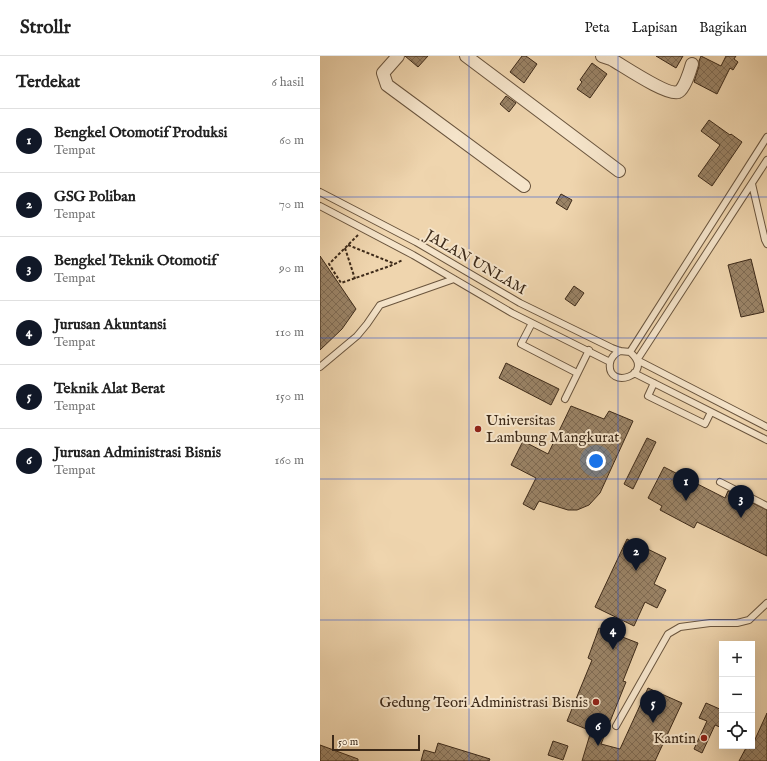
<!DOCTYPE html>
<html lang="id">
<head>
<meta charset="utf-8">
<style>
	:root { --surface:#fff; --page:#f2f2f2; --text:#222; --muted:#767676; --line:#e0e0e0; --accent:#111827 }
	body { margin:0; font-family:"IM FELL English",serif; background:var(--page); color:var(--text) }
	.controls { position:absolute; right:12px; bottom:12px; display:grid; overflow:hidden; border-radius:0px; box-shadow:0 4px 16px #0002 }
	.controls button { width:36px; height:36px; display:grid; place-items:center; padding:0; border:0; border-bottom:1px solid var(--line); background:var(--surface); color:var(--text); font:20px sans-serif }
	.scale { position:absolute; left:12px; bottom:10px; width:88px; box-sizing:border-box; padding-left:4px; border:2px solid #3d2a19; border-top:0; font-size:11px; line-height:14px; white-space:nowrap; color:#3d2a19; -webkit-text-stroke:3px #f5e4ca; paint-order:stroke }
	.you { position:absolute; left:276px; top:405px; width:14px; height:14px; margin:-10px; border:3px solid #fff; border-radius:50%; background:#1a73e8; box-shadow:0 0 0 6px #1a73e833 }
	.badge { display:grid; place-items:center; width:26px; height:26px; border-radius:50%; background:var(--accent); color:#fff; font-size:13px; font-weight:700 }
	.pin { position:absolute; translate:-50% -33px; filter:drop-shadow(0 1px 2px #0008) }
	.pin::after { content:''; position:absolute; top:21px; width:14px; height:12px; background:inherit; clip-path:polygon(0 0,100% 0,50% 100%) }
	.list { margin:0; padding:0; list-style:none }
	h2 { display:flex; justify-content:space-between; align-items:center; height:52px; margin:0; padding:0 16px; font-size:17px }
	h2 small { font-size:13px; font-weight:400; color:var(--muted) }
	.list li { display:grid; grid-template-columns:26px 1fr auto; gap:12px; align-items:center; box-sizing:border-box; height:64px; padding:0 16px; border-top:1px solid var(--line) }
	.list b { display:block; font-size:15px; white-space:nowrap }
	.list p { margin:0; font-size:13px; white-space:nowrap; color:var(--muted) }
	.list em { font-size:13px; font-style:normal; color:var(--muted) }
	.icon { flex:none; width:22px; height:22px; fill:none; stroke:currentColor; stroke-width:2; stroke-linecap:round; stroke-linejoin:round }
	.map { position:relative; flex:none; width:447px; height:705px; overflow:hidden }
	header { display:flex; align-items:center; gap:24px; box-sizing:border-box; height:56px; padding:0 20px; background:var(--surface); border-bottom:1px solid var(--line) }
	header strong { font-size:19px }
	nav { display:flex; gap:22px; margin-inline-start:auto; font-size:14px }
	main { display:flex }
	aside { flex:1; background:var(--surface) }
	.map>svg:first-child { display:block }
	.building { fill:url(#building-cross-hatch); stroke:#3d2a19 }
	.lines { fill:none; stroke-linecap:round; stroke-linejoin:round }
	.lane-casing { stroke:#6a553e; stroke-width:8 }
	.street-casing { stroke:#6a553e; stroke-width:14 }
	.path { stroke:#3d2a19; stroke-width:2; stroke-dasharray:3 2; stroke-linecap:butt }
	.lane { stroke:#f5e4ca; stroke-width:6 }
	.street { stroke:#f5e4ca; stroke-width:12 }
	.grid { fill:none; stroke:#1d4ed8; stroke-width:1; stroke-opacity:0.55 }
	.poi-dot { fill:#8f2418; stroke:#f5e4ca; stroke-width:1.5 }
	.labels { text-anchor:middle; stroke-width:4; stroke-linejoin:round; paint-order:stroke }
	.street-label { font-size:15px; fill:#3d2a19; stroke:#f5e4ca }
	.poi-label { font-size:15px; fill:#3d2a19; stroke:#f5e4ca; text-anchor:end }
</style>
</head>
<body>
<header>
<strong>Strollr</strong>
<nav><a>Peta</a><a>Lapisan</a><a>Bagikan</a></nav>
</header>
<main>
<aside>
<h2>Terdekat<small>6 hasil</small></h2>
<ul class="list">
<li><span class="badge">1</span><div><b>Bengkel Otomotif Produksi</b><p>Tempat</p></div><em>60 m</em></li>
<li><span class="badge">2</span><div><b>GSG Poliban</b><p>Tempat</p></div><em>70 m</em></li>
<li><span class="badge">3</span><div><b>Bengkel Teknik Otomotif</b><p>Tempat</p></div><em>90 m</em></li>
<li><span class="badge">4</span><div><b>Jurusan Akuntansi</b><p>Tempat</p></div><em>110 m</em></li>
<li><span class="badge">5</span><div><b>Teknik Alat Berat</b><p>Tempat</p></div><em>150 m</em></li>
<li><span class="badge">6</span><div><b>Jurusan Administrasi Bisnis</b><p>Tempat</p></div><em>160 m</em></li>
</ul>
</aside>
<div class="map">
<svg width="447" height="705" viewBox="0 0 447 705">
	<defs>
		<pattern id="building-cross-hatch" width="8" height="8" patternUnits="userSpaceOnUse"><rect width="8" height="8" fill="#9a8366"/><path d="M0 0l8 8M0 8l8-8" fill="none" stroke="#7f6b53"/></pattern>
	</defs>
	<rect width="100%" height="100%" fill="#efd5ae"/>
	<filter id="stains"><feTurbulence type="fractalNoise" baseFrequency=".005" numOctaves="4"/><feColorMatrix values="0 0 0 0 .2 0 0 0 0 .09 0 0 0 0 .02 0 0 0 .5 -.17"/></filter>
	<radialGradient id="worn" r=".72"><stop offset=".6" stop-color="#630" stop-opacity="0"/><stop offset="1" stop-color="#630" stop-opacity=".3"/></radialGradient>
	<path class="building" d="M 85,0 L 108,0 L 98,11 Z
		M 202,0 L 206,0 L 217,8 L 204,27 L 190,16 Z
		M 336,0 L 363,0 L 356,12 Z
		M 381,0 L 401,10 L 406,0 L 416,0 L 414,3 L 418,6 L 413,14 L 410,12 L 397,38 L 374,26 L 379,10 L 379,5 Z
		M 272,7 L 287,18 L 270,42 L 257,33 L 262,26 L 260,24 Z
		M 186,40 L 196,47 L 189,56 L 180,48 Z
		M 389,64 L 410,79 L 411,78 L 422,86 L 392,130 L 378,120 L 400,89 L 381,75 Z
		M 241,138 L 252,144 L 247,154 L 236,147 Z
		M 0,200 L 36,253 L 22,273 L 0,294 Z
		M 431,203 L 444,256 L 421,261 L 408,209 Z
		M 254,230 L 264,237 L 255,250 L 245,243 Z
		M 186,307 L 239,333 L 231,349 L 179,322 Z
		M 251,350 L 284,363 L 289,355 L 313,365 L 280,437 L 269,449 L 257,454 L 248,454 L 219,445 L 214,454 L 203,448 L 216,422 L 191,409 L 203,385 L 228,398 Z
		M 327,382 L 336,386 L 313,433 L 304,428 Z
		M 344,411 L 405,442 L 408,435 L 447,454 L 447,500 L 377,466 L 374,472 L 340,454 L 342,450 L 328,442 Z
		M 307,483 L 346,502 L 334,528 L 346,534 L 337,552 L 325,546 L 314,570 L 275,551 Z
		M 279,572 L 318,587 L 303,625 L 306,626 L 281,688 L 300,693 L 328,632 L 362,647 L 335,705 L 262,705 L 271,675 L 247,665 L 272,604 L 268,602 Z
		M 386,647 L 402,654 L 402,672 L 395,669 L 382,697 L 374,693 L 387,665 L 379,662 Z
		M 447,657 L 447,705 L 419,705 L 427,690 L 432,690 Z
		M 233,685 L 248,690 L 243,704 L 228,699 Z
		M 118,687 L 170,703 L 169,705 L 101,705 L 104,694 L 115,697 Z
		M 0,689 L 38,703 L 38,705 L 0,705 Z"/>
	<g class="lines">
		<defs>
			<path id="lane" d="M 447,104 L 317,304 L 447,371
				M 432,128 L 445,184 L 447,188
				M 0,136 L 96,186 L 200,247 L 292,292 L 300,295 L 310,296 C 337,319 286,335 290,307 C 291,301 294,298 300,295
				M 0,150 L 93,199 L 192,257 L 290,306
				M 212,267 L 201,288 L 257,317
				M 310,296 L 447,81
				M 0,311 L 37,280 L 47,268 L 60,249 L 134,223
				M 314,317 L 447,384
				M 334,327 L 328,340 L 385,368 L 391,356
				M 245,343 L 269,294
				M 400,426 L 447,450
				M 296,670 L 348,578 L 360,571 L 390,567 L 417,567 L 429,564 L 447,547"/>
			<path id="street" d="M 78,0 L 63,17 L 67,29 L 204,130
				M 146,0 L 299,115
				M 282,0 L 291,3 C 302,9 347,40 358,36 C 364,34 370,15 372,8"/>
		</defs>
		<use href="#lane" class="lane-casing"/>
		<use href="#street" class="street-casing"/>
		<path class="path" d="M 38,179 L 9,208 L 21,227 L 70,210 L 83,204
			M 28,189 L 75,208
			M 25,192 L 35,223"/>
		<use href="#lane" class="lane"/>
		<use href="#street" class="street"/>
	</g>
	<path class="grid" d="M 149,0 L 149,705M 298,0 L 298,705M 0,141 L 447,141M 0,282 L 447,282M 0,423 L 447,423M 0,564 L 447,564"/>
	<g class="poi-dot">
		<circle cx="158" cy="373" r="4"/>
		<circle cx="276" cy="646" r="4"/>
		<circle cx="384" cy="682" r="4"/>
	</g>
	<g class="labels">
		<g class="street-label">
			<text transform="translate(156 206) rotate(30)" y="5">JALAN UNLAM</text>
		</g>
		<g class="poi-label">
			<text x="166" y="369" text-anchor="start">Universitas<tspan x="166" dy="17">Lambung Mangkurat</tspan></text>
			<text x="268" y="651">Gedung Teori Administrasi Bisnis</text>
			<text x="376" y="687">Kantin</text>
		</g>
	</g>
	<rect width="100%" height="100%" filter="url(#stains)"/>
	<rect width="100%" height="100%" fill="url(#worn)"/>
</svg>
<div class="controls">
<button>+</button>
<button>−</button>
<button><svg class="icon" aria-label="locate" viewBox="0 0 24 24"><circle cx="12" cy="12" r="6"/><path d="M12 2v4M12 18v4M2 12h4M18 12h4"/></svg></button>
</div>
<div class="scale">50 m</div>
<div class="you"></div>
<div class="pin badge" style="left:366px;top:445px">1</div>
<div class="pin badge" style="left:316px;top:515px">2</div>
<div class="pin badge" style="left:421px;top:462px">3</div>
<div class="pin badge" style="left:293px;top:594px">4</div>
<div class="pin badge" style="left:333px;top:667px">5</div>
<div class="pin badge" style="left:278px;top:690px">6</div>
</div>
</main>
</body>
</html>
